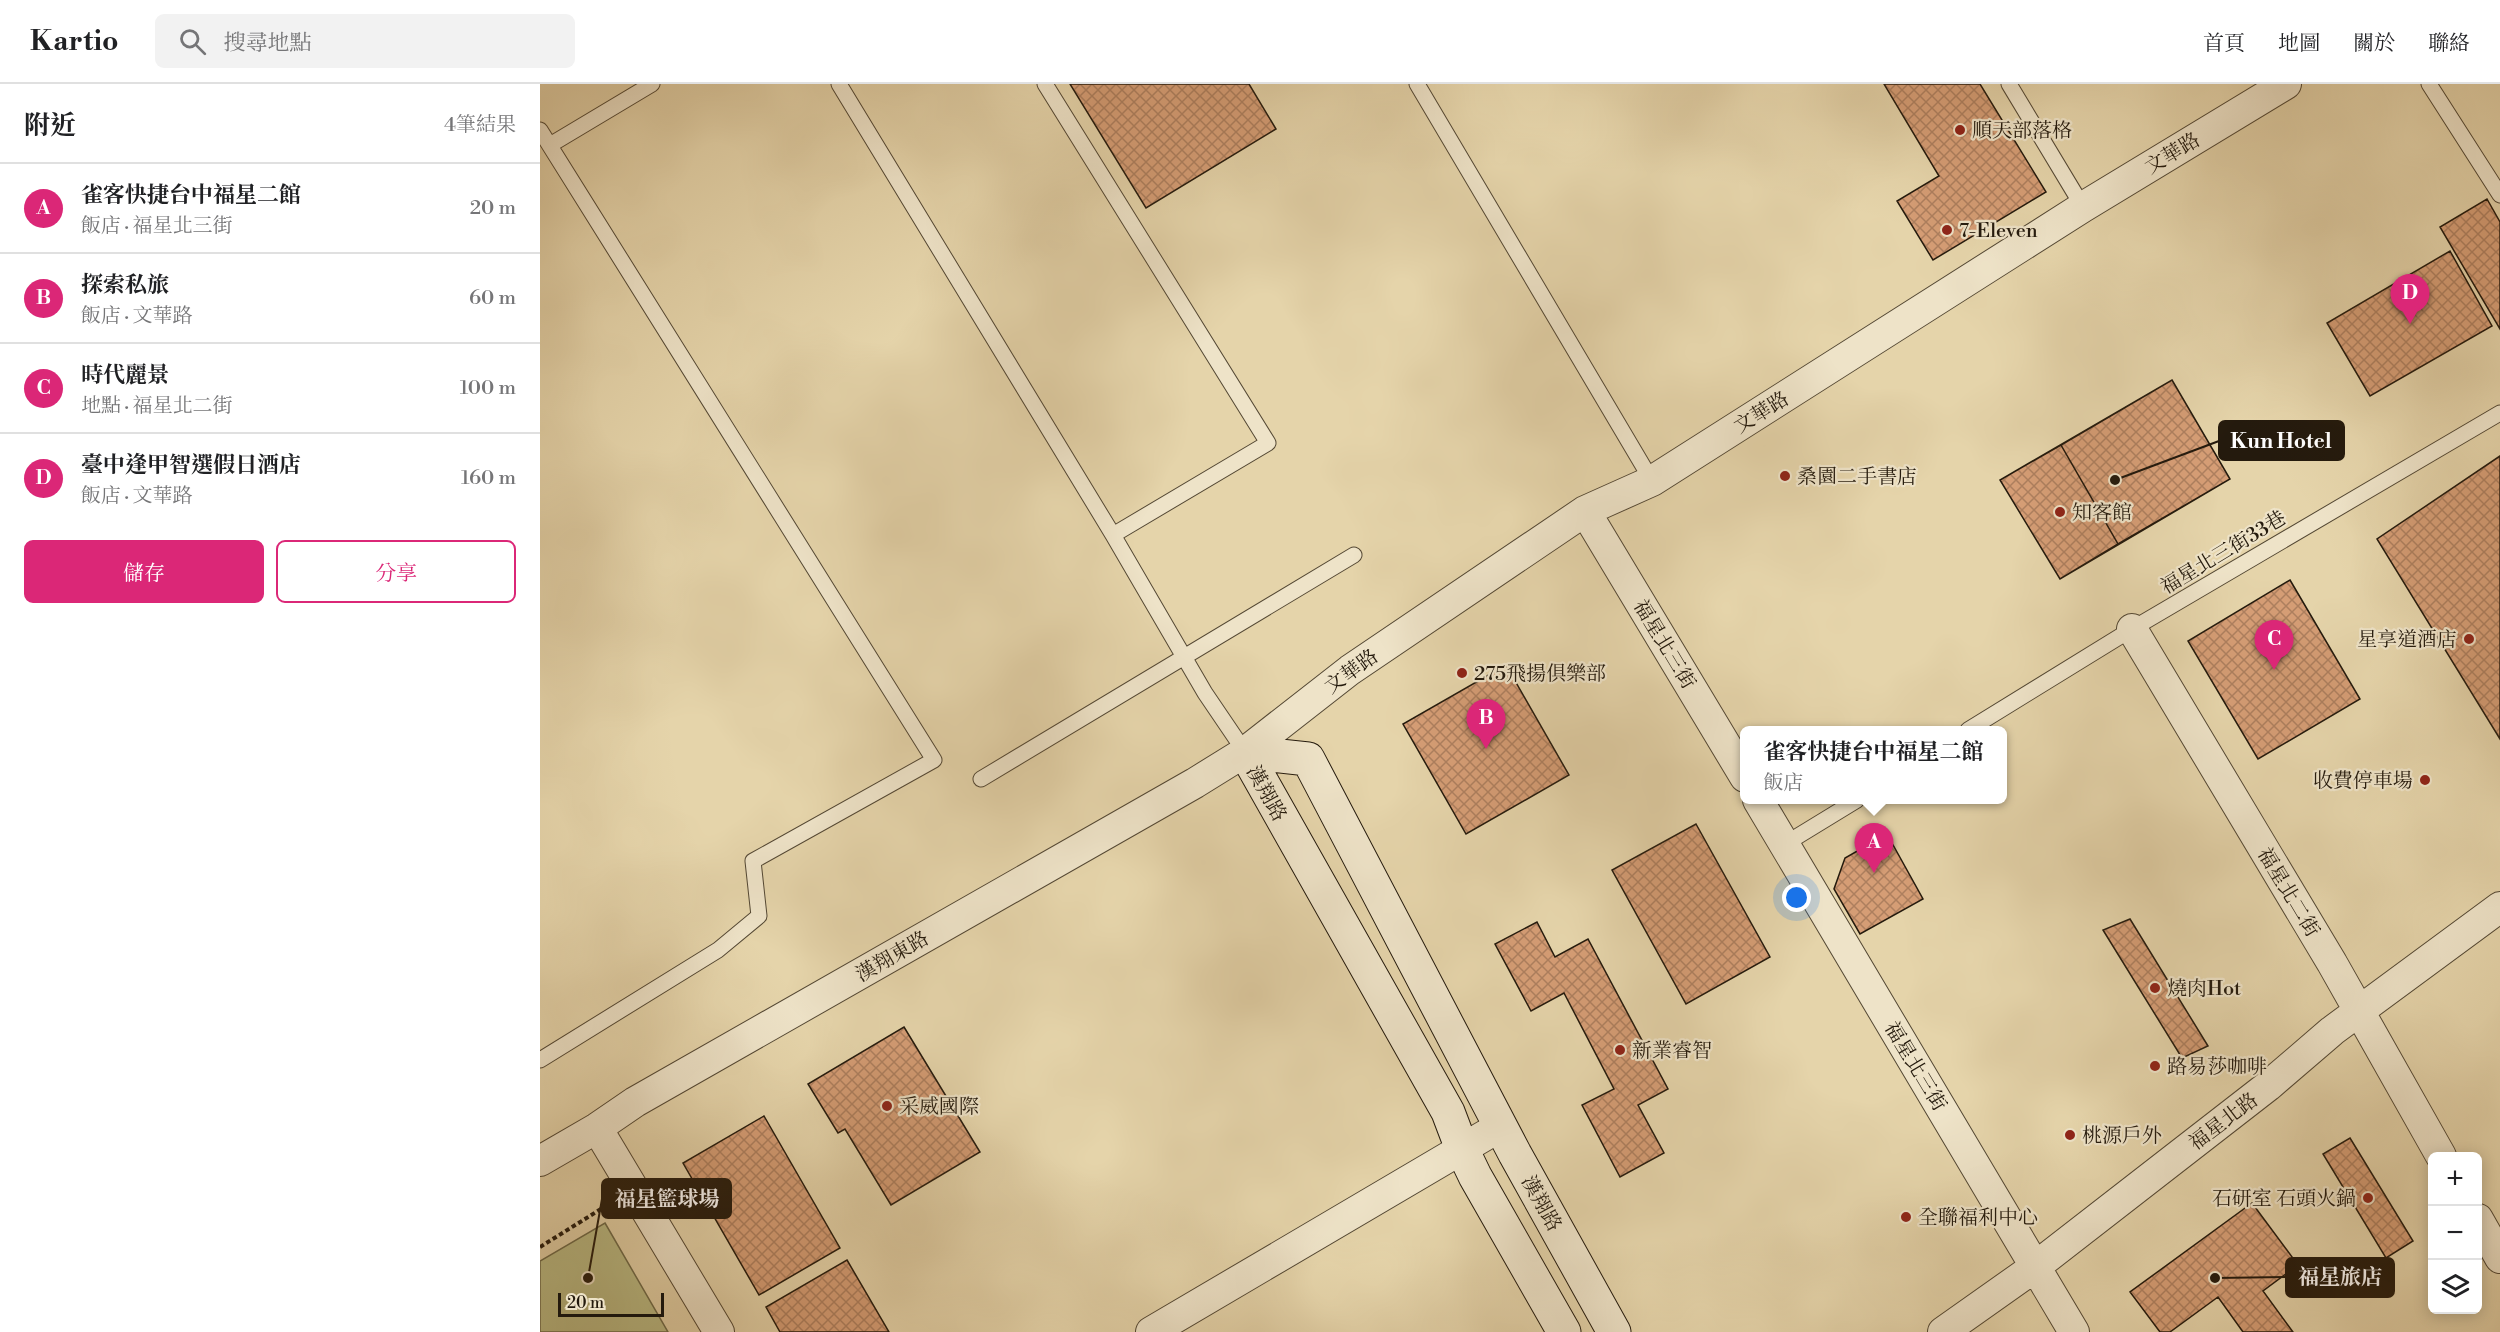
<!DOCTYPE html>
<html lang="zh-TW">
<head>
<meta charset="utf-8">
<style>
	:root { --surface:#fff; --page:#f2f2f2; --text:#202124; --muted:#757577; --line:#e0e0e0; --accent:#db2777 }
	body { margin:0; font-family:"Libre Bodoni","Noto Serif TC",serif; background:var(--page); color:var(--text) }
	.controls { position:absolute; right:18px; bottom:18px; display:grid; overflow:hidden; border-radius:9px; box-shadow:0 3px 15px #0003 }
	.controls button { width:54px; height:54px; display:grid; place-items:center; padding:0; border:0; border-bottom:2px solid var(--line); background:var(--surface); color:var(--text); font:30px sans-serif }
	.scale { position:absolute; left:18px; bottom:15px; width:106px; box-sizing:border-box; padding-left:6px; border:3px solid #241a0d; border-top:0; font-size:16px; line-height:21px; white-space:nowrap; color:#241a0d; -webkit-text-stroke:4px #eee3c8; paint-order:stroke }
	.you { position:absolute; left:1257px; top:814px; width:21px; height:21px; margin:-15px; border:4px solid #fff; border-radius:50%; background:#1a73e8; box-shadow:0 0 0 9px #1a73e833 }
	.badge { display:grid; place-items:center; width:39px; height:39px; border-radius:50%; background:var(--accent); color:#fff; font-size:20px; font-weight:700 }
	.pin { position:absolute; translate:-50% -50px; filter:drop-shadow(0 2px 3px #0008) }
	.pin::after { content:''; position:absolute; top:32px; width:21px; height:18px; background:inherit; clip-path:polygon(0 0,100% 0,50% 100%) }
	.popup { position:absolute; left:1200px; top:642px; width:267px; height:78px; box-sizing:border-box; display:grid; place-content:center; border-radius:9px; background:var(--surface); filter:drop-shadow(0 2px 4px #0005); font-size:20px; white-space:nowrap; color:var(--muted) }
	.popup b { font-size:22px; color:var(--text) }
	.popup::after { content:''; position:absolute; left:50%; top:100%; margin-left:-12px; border:12px solid transparent; border-top-color:var(--surface) }
	.list { margin:0; padding:0; list-style:none }
	h2 { display:flex; justify-content:space-between; align-items:center; height:78px; margin:0; padding:0 24px; font-size:26px }
	h2 small { font-size:20px; font-weight:400; color:var(--muted) }
	.list li { display:grid; grid-template-columns:39px 1fr auto; gap:18px; align-items:center; box-sizing:border-box; height:90px; padding:0 24px; border-top:2px solid var(--line) }
	.list b { display:block; font-size:22px; white-space:nowrap }
	.list p { margin:0; font-size:20px; white-space:nowrap; color:var(--muted) }
	.list em { font-size:20px; font-style:normal; color:var(--muted) }
	.actions { display:flex; gap:12px; padding:18px 24px }
	.actions a { flex:1; padding:14px 0; border:2px solid var(--accent); border-radius:9px; text-align:center; font-size:21px; color:var(--accent) }
	.actions .main { background:var(--accent); color:#fff }
	.icon { flex:none; width:33px; height:33px; fill:none; stroke:currentColor; stroke-width:2; stroke-linecap:round; stroke-linejoin:round }
	.map { position:relative; flex:none; width:1960px; height:1248px; overflow:hidden }
	header { display:flex; align-items:center; gap:36px; box-sizing:border-box; height:84px; padding:0 30px; background:var(--surface); border-bottom:2px solid var(--line) }
	header strong { font-size:28px }
	nav { display:flex; gap:33px; margin-inline-start:auto; font-size:21px }
	.search { width:420px; height:54px; background:var(--page); display:flex; align-items:center; gap:15px; box-sizing:border-box; padding:0 21px; border-radius:9px; color:var(--muted); font-size:22px }
	main { display:flex }
	aside { flex:1; background:var(--surface) }
	.map>svg:first-child { display:block }
	.pitch { fill:#babb85; stroke:#6f6a49; stroke-width:1.5 }
	.building { fill:url(#building-cross-hatch); stroke:#241a0d; stroke-width:1.5 }
	.lines { fill:none; stroke-linecap:round; stroke-linejoin:round }
	.lane-casing { stroke:#544834; stroke-width:17 }
	.street-casing { stroke:#544834; stroke-width:32 }
	.secondary-casing { stroke:#241a0d; stroke-width:35 }
	.path { stroke:#241a0d; stroke-width:4; stroke-dasharray:4.5 3; stroke-linecap:butt }
	.lane { stroke:#eee3c8; stroke-width:15 }
	.street { stroke:#eee3c8; stroke-width:30 }
	.secondary { stroke:#eee3c8; stroke-width:33 }
	.poi-dot { fill:#8f2418; stroke:#eee3c8; stroke-width:2 }
	.labels { text-anchor:middle; stroke-width:4.5; stroke-linejoin:round; paint-order:stroke }
	.poi-label { font-size:20px; fill:#241a0d; stroke:#eee3c8; text-anchor:start }
	.street-label { font-size:20px; fill:#241a0d; stroke:#eee3c8 }
	.leader { fill:none; stroke:#241a0d; stroke-width:2 }
	.callout-dot { fill:#241a0d; stroke:#eee3c8; stroke-width:2 }
	.callout { fill:#241a0d; stroke:#241a0d; stroke-width:2 }
	.callout-label { font-size:21px; text-anchor:middle; font-weight:bold; fill:#fff }
</style>
</head>
<body>
<header>
<strong>Kartio</strong>
<div class="search"><svg class="icon" aria-label="search" viewBox="0 0 24 24"><circle cx="10" cy="10" r="6"/><path d="M15 15l6 6"/></svg>搜尋地點</div>
<nav><a>首頁</a><a>地圖</a><a>關於</a><a>聯絡</a></nav>
</header>
<main>
<aside>
<h2>附近<small>4筆結果</small></h2>
<ul class="list">
<li><span class="badge">A</span><div><b>雀客快捷台中福星二館</b><p>飯店 · 福星北三街</p></div><em>20 m</em></li>
<li><span class="badge">B</span><div><b>探索私旅</b><p>飯店 · 文華路</p></div><em>60 m</em></li>
<li><span class="badge">C</span><div><b>時代麗景</b><p>地點 · 福星北二街</p></div><em>100 m</em></li>
<li><span class="badge">D</span><div><b>臺中逢甲智選假日酒店</b><p>飯店 · 文華路</p></div><em>160 m</em></li>
</ul>
<div class="actions"><a class="main">儲存</a><a>分享</a></div>
</aside>
<div class="map">
<svg width="1960" height="1248" viewBox="0 0 1960 1248">
	<defs>
		<pattern id="building-cross-hatch" width="8" height="8" patternUnits="userSpaceOnUse" patternTransform="scale(1.5)"><rect width="8" height="8" fill="#d59d75"/><path d="M0 0l8 8M0 8l8-8" fill="none" stroke="#ad7f5e"/></pattern>
	</defs>
	<rect width="100%" height="100%" fill="#e5d4aa"/>
	<filter id="stains"><feTurbulence type="fractalNoise" baseFrequency=".00333" numOctaves="4"/><feColorMatrix values="0 0 0 0 .2 0 0 0 0 .09 0 0 0 0 .02 0 0 0 .5 -.17"/></filter>
	<radialGradient id="worn" r=".72"><stop offset=".6" stop-color="#630" stop-opacity="0"/><stop offset="1" stop-color="#630" stop-opacity=".3"/></radialGradient>
	<path class="pitch" d="M 65,1139 L 128,1248 L 0,1248 L 0,1177 Z"/>
	<path class="building" d="M 530,0 L 709,0 L 736,45 L 606,124 Z
		M 1344,0 L 1440,0 L 1506,108 L 1393,176 L 1357,117 L 1399,92 Z
		M 1947,115 L 1960,138 L 1960,245 L 1900,143 Z
		M 1910,167 L 1952,242 L 1830,312 L 1787,239 Z
		M 1632,296 L 1690,395 L 1520,495 L 1460,396 Z
		M 1632,296 L 1690,395 L 1578,460 L 1521,361 Z
		M 1521,361 L 1578,460 L 1520,495 L 1460,396 Z
		M 1960,372 L 1960,655 L 1837,455 Z
		M 1750,496 L 1820,615 L 1718,675 L 1648,557 Z
		M 966,581 L 1029,691 L 926,750 L 863,640 Z
		M 1156,740 L 1230,873 L 1146,920 L 1072,786 Z
		M 1347,750 L 1383,815 L 1320,850 L 1294,805 L 1305,774 Z
		M 1590,835 L 1668,962 L 1642,974 L 1563,846 Z
		M 997,838 L 1015,873 L 1048,855 L 1128,1005 L 1098,1021 L 1124,1069 L 1080,1093 L 1042,1021 L 1074,1005 L 1024,909 L 991,927 L 955,860 Z
		M 364,943 L 440,1068 L 351,1121 L 305,1045 L 298,1049 L 268,1000 Z
		M 224,1032 L 300,1164 L 219,1211 L 143,1079 Z
		M 1810,1054 L 1873,1157 L 1846,1174 L 1783,1070 Z
		M 1712,1119 L 1758,1181 L 1723,1207 L 1753,1248 L 1703,1248 L 1678,1213 L 1630,1248 L 1620,1248 L 1590,1208 Z
		M 307,1176 L 349,1248 L 240,1248 L 226,1223 Z"/>
	<g class="lines">
		<defs>
			<path id="lane" d="M 299,0 L 573,451 L 665,609 L 705,668
				M 505,0 L 728,359 L 573,451
				M 877,0 L 1112,397
				M 1469,0 L 1543,123
				M 1889,0 L 1960,111
				M 0,46 L 394,676 L 213,777 L 219,832 L 178,866 L 0,976
				M 10,61 L 112,0
				M 1428,646 L 1592,545 L 1960,329
				M 441,695 L 814,471
				M 1245,760 L 1317,716"/>
			<path id="street" d="M 1045,427 L 1205,693
				M 1592,545 L 1792,879 L 1901,1072
				M 1218,716 L 1534,1248
				M 57,1044 L 179,1248
				M 0,1077 L 57,1044 L 95,1018 L 655,699 L 705,668 L 810,586 L 1045,427 L 1112,397 L 1543,123 L 1746,0
				M 1938,1135 L 1960,1174
				M 611,1248 L 961,1042
				M 1403,1248 L 1495,1183 L 1728,1002 L 1792,947 L 1960,823"/>
			<path id="secondary" d="M 705,668 L 768,675 L 975,1070 L 1074,1248
				M 705,668 L 908,1028 L 922,1065 L 935,1092 L 1024,1248"/>
		</defs>
		<use href="#lane" class="lane-casing"/>
		<use href="#street" class="street-casing"/>
		<use href="#secondary" class="secondary-casing"/>
		<path class="path" d="M 0,1163 L 61,1125"/>
		<use href="#lane" class="lane"/>
		<use href="#street" class="street"/>
		<use href="#secondary" class="secondary"/>
	</g>
	<g class="poi-dot">
		<circle cx="1420" cy="46" r="6"/>
		<circle cx="1407" cy="146" r="6"/>
		<circle cx="1245" cy="392" r="6"/>
		<circle cx="1520" cy="428" r="6"/>
		<circle cx="1929" cy="555" r="6"/>
		<circle cx="922" cy="589" r="6"/>
		<circle cx="1885" cy="696" r="6"/>
		<circle cx="1615" cy="904" r="6"/>
		<circle cx="1080" cy="966" r="6"/>
		<circle cx="1615" cy="982" r="6"/>
		<circle cx="347" cy="1022" r="6"/>
		<circle cx="1530" cy="1051" r="6"/>
		<circle cx="1828" cy="1114" r="6"/>
		<circle cx="1366" cy="1133" r="6"/>
	</g>
	<g class="labels">
		<g class="poi-label">
			<text x="1432" y="53">順天部落格</text>
			<text x="1419" y="153">7-Eleven</text>
			<text x="1257" y="399">桑園二手書店</text>
			<text x="1532" y="435">知客館</text>
			<text x="1917" y="562" text-anchor="end">星享道酒店</text>
			<text x="934" y="596">275飛揚俱樂部</text>
			<text x="1873" y="703" text-anchor="end">收費停車場</text>
			<text x="1627" y="911">燒肉Hot</text>
			<text x="1092" y="973">新業睿智</text>
			<text x="1627" y="989">路易莎咖啡</text>
			<text x="359" y="1029">采威國際</text>
			<text x="1542" y="1058">桃源戶外</text>
			<text x="1816" y="1121" text-anchor="end">石研室 石頭火鍋</text>
			<text x="1378" y="1140">全聯福利中心</text>
		</g>
		<g class="street-label">
			<text transform="translate(1632 69) rotate(-31)" y="7">文華路</text>
			<text transform="translate(1221 328) rotate(-32)" y="7">文華路</text>
			<text transform="translate(1683 468) rotate(-31)" y="7">福星北三街33巷</text>
			<text transform="translate(1125 560) rotate(59)" y="7">福星北三街</text>
			<text transform="translate(811 587) rotate(-36)" y="7">文華路</text>
			<text transform="translate(727 709) rotate(61)" y="7">漢翔路</text>
			<text transform="translate(1749 808) rotate(59)" y="7">福星北二街</text>
			<text transform="translate(352 872) rotate(-30)" y="7">漢翔東路</text>
			<text transform="translate(1376 982) rotate(59)" y="7">福星北三街</text>
			<text transform="translate(1683 1037) rotate(-37)" y="7">福星北路</text>
			<text transform="translate(1002 1119) rotate(61)" y="7">漢翔路</text>
		</g>
	</g>
	<path class="leader" d="M1575 396L1679 357M48 1194L62 1115M1675 1194L1746 1193"/>
	<g class="callout-dot">
		<circle cx="1575" cy="396" r="6"/>
		<circle cx="48" cy="1194" r="6"/>
		<circle cx="1675" cy="1194" r="6"/>
	</g>
	<g class="callout">
		<rect x="1679" y="337" width="125" height="39" rx="6"/>
		<rect x="62" y="1095" width="129" height="39" rx="6"/>
		<rect x="1746" y="1174" width="108" height="39" rx="6"/>
	</g>
	<g class="callout-label">
		<text x="1741" y="364">Kun Hotel</text>
		<text x="127" y="1122">福星籃球場</text>
		<text x="1800" y="1200">福星旅店</text>
	</g>
	<rect width="100%" height="100%" filter="url(#stains)"/>
	<rect width="100%" height="100%" fill="url(#worn)"/>
</svg>
<div class="controls">
<button>+</button>
<button>−</button>
<button><svg class="icon" aria-label="layers" viewBox="0 0 24 24"><path d="M12 4l9 5-9 5-9-5zM3 14l9 5 9-5"/></svg></button>
</div>
<div class="scale">20 m</div>
<div class="you"></div>
<div class="pin badge" style="left:1334px;top:789px">A</div>
<div class="popup"><b>雀客快捷台中福星二館</b>飯店</div>
<div class="pin badge" style="left:946px;top:665px">B</div>
<div class="pin badge" style="left:1734px;top:586px">C</div>
<div class="pin badge" style="left:1870px;top:240px">D</div>
</div>
</main>
</body>
</html>
